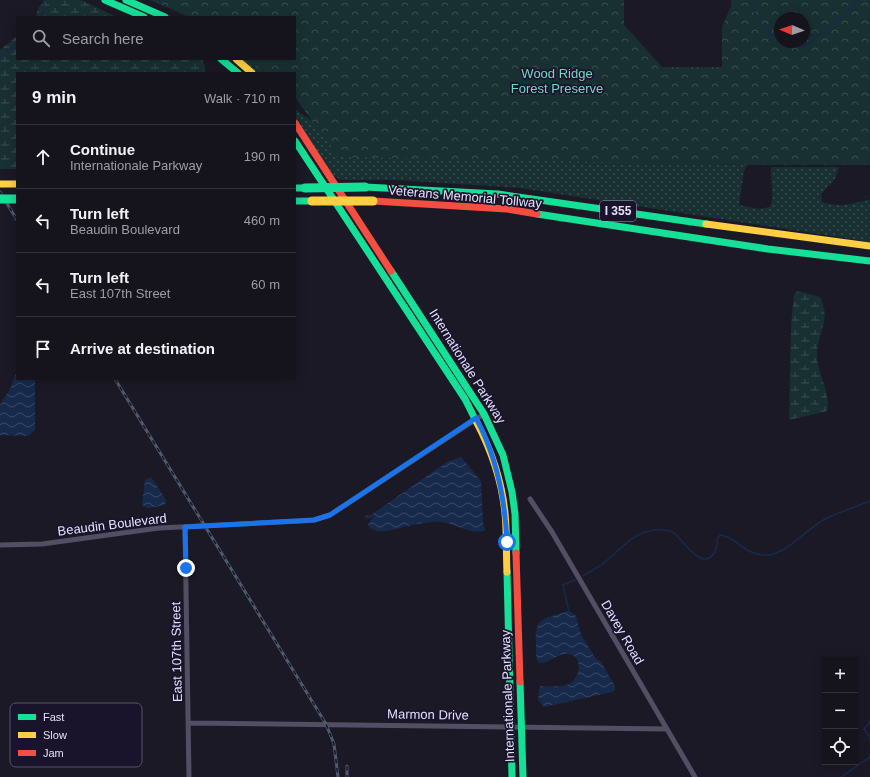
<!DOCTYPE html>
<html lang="en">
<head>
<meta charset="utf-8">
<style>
	:root { --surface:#15131c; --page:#1e1c25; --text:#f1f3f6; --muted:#9d9ea3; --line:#34323b }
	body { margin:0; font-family:Arial,sans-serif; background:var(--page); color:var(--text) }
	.controls { position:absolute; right:12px; bottom:12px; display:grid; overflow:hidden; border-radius:0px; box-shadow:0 2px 10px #0003 }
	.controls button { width:36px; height:36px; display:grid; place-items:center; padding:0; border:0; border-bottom:1px solid var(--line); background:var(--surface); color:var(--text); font:20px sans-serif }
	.compass { position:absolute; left:774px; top:12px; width:36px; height:36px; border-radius:50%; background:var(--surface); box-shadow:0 2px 10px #0003; rotate:272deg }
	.stop { position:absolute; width:12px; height:12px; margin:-9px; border:3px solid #1a73e8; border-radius:50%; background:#fff }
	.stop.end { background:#1a73e8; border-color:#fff; box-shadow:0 1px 4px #0008 }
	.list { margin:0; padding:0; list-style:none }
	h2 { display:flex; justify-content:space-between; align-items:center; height:52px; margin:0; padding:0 16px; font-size:17px }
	h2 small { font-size:13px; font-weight:400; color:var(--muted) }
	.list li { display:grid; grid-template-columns:26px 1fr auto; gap:12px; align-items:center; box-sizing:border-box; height:64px; padding:0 16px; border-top:1px solid var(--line) }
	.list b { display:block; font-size:15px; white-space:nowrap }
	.list p { margin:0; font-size:13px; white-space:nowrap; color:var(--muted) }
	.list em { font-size:13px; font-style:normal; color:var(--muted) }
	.icon { flex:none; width:22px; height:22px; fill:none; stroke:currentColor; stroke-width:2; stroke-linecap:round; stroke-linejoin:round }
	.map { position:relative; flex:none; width:870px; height:777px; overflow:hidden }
	.search { position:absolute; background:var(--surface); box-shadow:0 2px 10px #0003; left:16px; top:16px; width:280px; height:44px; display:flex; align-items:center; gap:10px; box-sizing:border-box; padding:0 14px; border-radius:0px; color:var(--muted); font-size:15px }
	.panel { position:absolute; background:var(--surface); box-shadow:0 2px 10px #0003; left:16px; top:72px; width:280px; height:308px; border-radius:0px }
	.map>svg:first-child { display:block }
	.grass { fill:url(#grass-dots) }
	.wetland { fill:url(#wetland-marsh) }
	.park { fill:url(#park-crowns); fill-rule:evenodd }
	.water { fill:url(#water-waves) }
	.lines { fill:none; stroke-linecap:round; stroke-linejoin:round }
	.stream { stroke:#182a4c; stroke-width:1.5 }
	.street { stroke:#524f65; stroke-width:5 }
	.fast { stroke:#16e098; stroke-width:7 }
	.slow { stroke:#ffcf43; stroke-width:7 }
	.jam { stroke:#f24e42; stroke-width:7 }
	.rail-casing { stroke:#4c5c6c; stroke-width:3 }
	.rail { stroke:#19142b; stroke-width:1.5; stroke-dasharray:4.5; stroke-linecap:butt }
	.fast-bridge { stroke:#16e098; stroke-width:9 }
	.slow-bridge { stroke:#ffcf43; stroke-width:9 }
	.route { stroke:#1a73e8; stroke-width:5 }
	.labels { text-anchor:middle; stroke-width:3.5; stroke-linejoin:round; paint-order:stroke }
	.shield { fill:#19142b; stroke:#a8a4bd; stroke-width:1 }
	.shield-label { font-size:12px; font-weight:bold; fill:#e5e1fc }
	.park-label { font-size:13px; fill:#73d6c1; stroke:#19142b }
	.street-label { font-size:13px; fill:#e5e1fc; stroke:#19142b }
	.key { fill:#19142b; stroke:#56526a; stroke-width:1 }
	.key-label { font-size:11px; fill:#e5e1fc }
</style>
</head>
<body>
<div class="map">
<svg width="870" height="777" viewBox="0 0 870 777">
	<defs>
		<pattern id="grass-dots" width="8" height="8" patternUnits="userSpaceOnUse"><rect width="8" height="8" fill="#193032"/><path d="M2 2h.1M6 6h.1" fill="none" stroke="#3a4e51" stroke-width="1.8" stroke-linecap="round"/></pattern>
		<pattern id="wetland-marsh" width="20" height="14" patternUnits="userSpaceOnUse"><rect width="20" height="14" fill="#193032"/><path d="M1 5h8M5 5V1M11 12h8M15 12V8" fill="none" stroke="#3a4e51"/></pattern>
		<pattern id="park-crowns" width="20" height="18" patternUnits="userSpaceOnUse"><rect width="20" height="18" fill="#193032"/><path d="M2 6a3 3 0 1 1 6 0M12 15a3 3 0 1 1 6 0" fill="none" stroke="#3a4e51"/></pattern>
		<pattern id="water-waves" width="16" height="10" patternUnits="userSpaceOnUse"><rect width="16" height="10" fill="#182a4c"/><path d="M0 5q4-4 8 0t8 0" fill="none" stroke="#394967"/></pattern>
	</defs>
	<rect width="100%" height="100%" fill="#1c1926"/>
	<path class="grass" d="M 242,59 L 275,59 L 275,73 L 257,73 Z
		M 295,109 L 312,121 L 318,118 L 725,165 L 747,165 L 744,171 L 739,205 L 759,209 L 770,207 C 775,196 770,180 771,167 L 839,167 L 835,179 L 821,194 L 822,202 C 840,208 853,204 870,199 L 870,242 L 520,188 L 396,180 L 341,180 L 334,176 L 295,120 Z"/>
	<path class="wetland" d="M 46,0 L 81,0 L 117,17 L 36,17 L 38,8 Z
		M 17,36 L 17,59 L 202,59 L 205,66 L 205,73 L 17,73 L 17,169 L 0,169 L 0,50 Z
		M 798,291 L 820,297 C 823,305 826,312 824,321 C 822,334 816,344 817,357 C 818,375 831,393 827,411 L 789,420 L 791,327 L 794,294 Z"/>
	<path class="park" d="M 150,0 L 624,0 L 624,25 L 662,67 L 722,67 L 722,27 L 731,6 L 731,0 L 870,0 L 870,165 L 747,165 L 337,157 L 321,130 L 312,121 L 295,97 L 295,73 L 262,73 L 248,59 L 295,59 L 295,17 L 189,17 ZM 780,18 L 804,18 L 804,42 L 780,42 Z"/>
	<path class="water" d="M 17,371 L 17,379 L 35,379 L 35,430 L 28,436 L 0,435 L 0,405 L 10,389 Z
		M 461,457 L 481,481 L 483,523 L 485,529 L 484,531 C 468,534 457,524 442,522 C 435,521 425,523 418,524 C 405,525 376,539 368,525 L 374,516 L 368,519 L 365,516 L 371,515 L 447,462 Z
		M 151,477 L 166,500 L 165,505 L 148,508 L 142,505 L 145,480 Z
		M 567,611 L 572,613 L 576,616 L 581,635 L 596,659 L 601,662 L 615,686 L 615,690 L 612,692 L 544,707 L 538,700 L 539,689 L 541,686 C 550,686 560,688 569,684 C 580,678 584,657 569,654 C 557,652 550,664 539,663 C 535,658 536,651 536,645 C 534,616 543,620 567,611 Z"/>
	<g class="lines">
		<path class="stream" d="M 751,0 C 755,18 763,31 780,39
			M 43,17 L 44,0
			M 789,42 L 803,46 L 816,39 L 844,15 L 857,0
			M 0,58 L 17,43
			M 583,576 C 589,572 595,569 601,565 C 622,550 634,528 662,530 C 666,530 671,531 674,533 C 683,540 702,572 714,553 C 717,548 718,544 717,539 L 720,535 C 735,536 744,554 763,555 C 785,557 806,529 825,519 C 840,512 855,507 870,501
			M 569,612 L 563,585 L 575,580
			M 870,722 L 864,729 L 870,738
			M 841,777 L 870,757"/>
		<path class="street" d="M 530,499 L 552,532 L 695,777
			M 185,527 L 189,777
			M 0,545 L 42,544 L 159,528 L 301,521 L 314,520 L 330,515 L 484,414
			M 188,723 L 667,729"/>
		<path class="fast" d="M 105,0 L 144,17
			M 126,0 L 165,17
			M 221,59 L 238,73
			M 295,141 L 465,399 L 477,423
			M 365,187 L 498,194 L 706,224
			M 295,188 L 305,188
			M 295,201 L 312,201
			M 537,214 L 768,249 L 870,261
			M 391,271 L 484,414 L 503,455 L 512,492 L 515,514 L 516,553
			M 507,572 L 512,777
			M 520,682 L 523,777"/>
		<path class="slow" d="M 236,59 L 252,73
			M 0,184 L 17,184
			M 706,224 L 870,246
			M 477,423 C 491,450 502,483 505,513 C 507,533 506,553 507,572"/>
		<path class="jam" d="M 295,123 L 391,271
			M 373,201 L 507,209 L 537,214
			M 516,553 L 520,682"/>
		<defs>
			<path id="rail" d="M 0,192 L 17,220
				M 115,379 L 326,724 L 334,744 L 338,777
				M 347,766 L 347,777"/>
		</defs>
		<use href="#rail" class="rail-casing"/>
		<use href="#rail" class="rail"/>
		<path class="fast-bridge" d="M 305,188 L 365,187
			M 0,199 L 17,199"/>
		<path class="slow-bridge" d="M 312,201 L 373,201"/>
	</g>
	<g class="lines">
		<path class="route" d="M 186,568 L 185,527 L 314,520 L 330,515 L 476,418 C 497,457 505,498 507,542"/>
	</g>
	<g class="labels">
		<rect class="shield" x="600" y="201" width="36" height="20" rx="3"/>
		<g class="shield-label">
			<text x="618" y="215">I 355</text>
		</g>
		<g class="park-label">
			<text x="557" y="78">Wood Ridge<tspan x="557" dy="15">Forest Preserve</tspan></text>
		</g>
		<g class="street-label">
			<text transform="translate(465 196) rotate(5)" y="5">Veterans Memorial Tollway</text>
			<text transform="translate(468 366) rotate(58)" y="5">Internationale Parkway</text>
			<text transform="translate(112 524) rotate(-7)" y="5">Beaudin Boulevard</text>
			<text transform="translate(623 632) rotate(60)" y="5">Davey Road</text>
			<text transform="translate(176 652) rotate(-91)" y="5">East 107th Street</text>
			<text transform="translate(507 696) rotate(-92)" y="5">Internationale Parkway</text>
			<text transform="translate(428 714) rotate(1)" y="5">Marmon Drive</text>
		</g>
	</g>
	<rect x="10" y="703" width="132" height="64" rx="6" class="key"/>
	<rect x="18" y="714" width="18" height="6" fill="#16e098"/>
	<rect x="18" y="732" width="18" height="6" fill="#ffcf43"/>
	<rect x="18" y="750" width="18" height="6" fill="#f24e42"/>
	<g class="key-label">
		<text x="43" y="721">Fast</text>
		<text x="43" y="739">Slow</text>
		<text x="43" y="757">Jam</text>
	</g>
</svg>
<div class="controls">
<button>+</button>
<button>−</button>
<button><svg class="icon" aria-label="locate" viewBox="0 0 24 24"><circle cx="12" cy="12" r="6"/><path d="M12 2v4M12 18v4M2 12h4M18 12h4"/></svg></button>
</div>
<svg class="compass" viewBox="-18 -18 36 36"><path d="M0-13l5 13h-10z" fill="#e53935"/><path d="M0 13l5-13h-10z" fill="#9d9ea3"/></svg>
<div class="stop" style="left:507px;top:542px"></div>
<div class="stop end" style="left:186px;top:568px"></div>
<div class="search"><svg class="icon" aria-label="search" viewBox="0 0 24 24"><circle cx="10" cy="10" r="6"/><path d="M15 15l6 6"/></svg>Search here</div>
<section class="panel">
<h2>9 min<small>Walk · 710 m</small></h2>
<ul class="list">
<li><svg class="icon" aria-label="ahead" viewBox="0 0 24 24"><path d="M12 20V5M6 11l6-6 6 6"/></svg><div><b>Continue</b><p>Internationale Parkway</p></div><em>190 m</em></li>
<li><svg class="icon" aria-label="left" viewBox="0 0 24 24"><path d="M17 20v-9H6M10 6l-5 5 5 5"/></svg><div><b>Turn left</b><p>Beaudin Boulevard</p></div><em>460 m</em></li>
<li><svg class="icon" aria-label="left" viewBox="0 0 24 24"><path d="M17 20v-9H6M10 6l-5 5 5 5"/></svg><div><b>Turn left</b><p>East 107th Street</p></div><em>60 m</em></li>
<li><svg class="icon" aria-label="arrive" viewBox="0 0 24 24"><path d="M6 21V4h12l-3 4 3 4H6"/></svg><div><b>Arrive at destination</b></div></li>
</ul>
</section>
</div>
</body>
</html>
